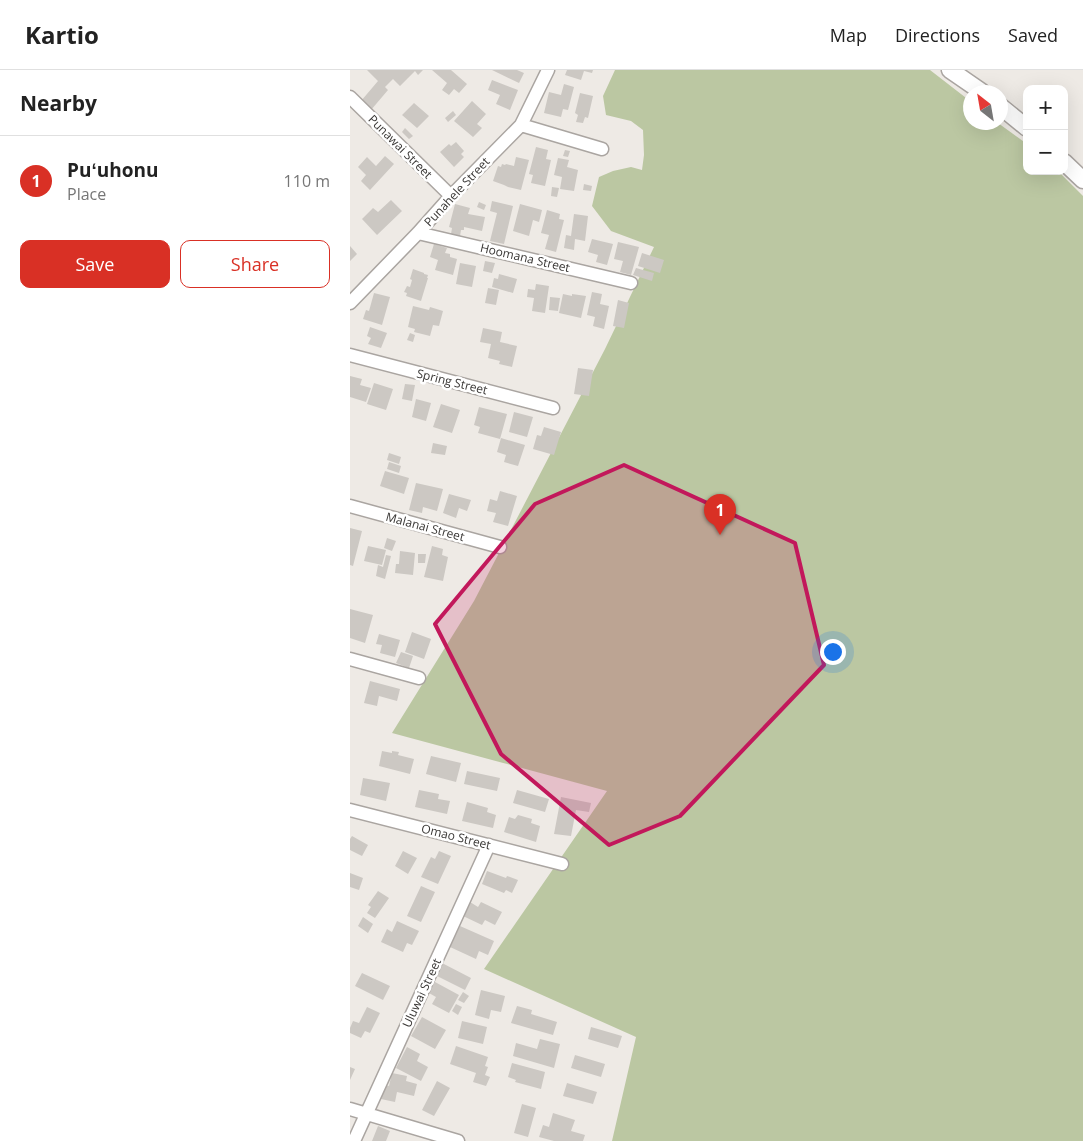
<!DOCTYPE html>
<html lang="en">
<head>
<meta charset="utf-8">
<style>
	:root { --surface:#fff; --page:#f2f2f2; --text:#222; --muted:#767676; --line:#e0e0e0; --accent:#d93025 }
	body { margin:0; font-family:"Open Sans",sans-serif; background:var(--page); color:var(--text) }
	.controls { position:absolute; right:15px; top:15px; display:grid; overflow:hidden; border-radius:10px; box-shadow:0 5px 20px #0002 }
	.controls button { width:45px; height:45px; display:grid; place-items:center; padding:0; border:0; border-bottom:1px solid var(--line); background:var(--surface); color:var(--text); font:25px sans-serif }
	.compass { position:absolute; left:613px; top:15px; width:45px; height:45px; border-radius:50%; background:var(--surface); box-shadow:0 5px 20px #0002; rotate:329deg }
	.you { position:absolute; left:482px; top:581px; width:18px; height:18px; margin:-12px; border:4px solid #fff; border-radius:50%; background:#1a73e8; box-shadow:0 0 0 8px #1a73e833 }
	.badge { display:grid; place-items:center; width:32px; height:32px; border-radius:50%; background:var(--accent); color:#fff; font-size:16px; font-weight:700 }
	.pin { position:absolute; translate:-50% -41px; filter:drop-shadow(0 1px 2px #0008) }
	.pin::after { content:''; position:absolute; top:26px; width:18px; height:15px; background:inherit; clip-path:polygon(0 0,100% 0,50% 100%) }
	.list { margin:0; padding:0; list-style:none }
	h2 { display:flex; justify-content:space-between; align-items:center; height:65px; margin:0; padding:0 20px; font-size:21px }
	h2 small { font-size:16px; font-weight:400; color:var(--muted) }
	.list li { display:grid; grid-template-columns:32px 1fr auto; gap:15px; align-items:center; box-sizing:border-box; height:90px; padding:0 20px; border-top:1px solid var(--line) }
	.list b { display:block; font-size:19px; white-space:nowrap }
	.list p { margin:0; font-size:16px; white-space:nowrap; color:var(--muted) }
	.list em { font-size:16px; font-style:normal; color:var(--muted) }
	.actions { display:flex; gap:10px; padding:15px 20px }
	.actions a { flex:1; padding:11px 0; border:1px solid var(--accent); border-radius:10px; text-align:center; font-size:18px; color:var(--accent) }
	.actions .main { background:var(--accent); color:#fff }
	.map { position:relative; flex:none; width:733px; height:1071px; overflow:hidden }
	header { display:flex; align-items:center; gap:30px; box-sizing:border-box; height:70px; padding:0 25px; background:var(--surface); border-bottom:1px solid var(--line) }
	header strong { font-size:24px }
	nav { display:flex; gap:28px; margin-inline-start:auto; font-size:18px }
	main { display:flex }
	aside { flex:1; background:var(--surface) }
	.map>svg:first-child { display:block }
	.green { fill:#bbc7a2 }
	.building { fill:#ccc8c3 }
	.lines { fill:none; stroke-linecap:round; stroke-linejoin:round }
	.minor-casing { stroke:#aaa5a1; stroke-width:15 }
	.major-casing { stroke:#aaa5a1; stroke-width:19 }
	.minor { stroke:#fff; stroke-width:12 }
	.major { stroke:#fff; stroke-width:16 }
	.marked { fill:#c2185b; fill-opacity:0.2; stroke:#c2185b; stroke-width:4; stroke-linejoin:round }
	.labels { text-anchor:middle; stroke-width:5; stroke-linejoin:round; paint-order:stroke }
	.street-label { font-size:12px; fill:#393735; stroke:#fff }
</style>
</head>
<body>
<header>
<strong>Kartio</strong>
<nav><a>Map</a><a>Directions</a><a>Saved</a></nav>
</header>
<main>
<aside>
<h2>Nearby<small></small></h2>
<ul class="list">
<li><span class="badge">1</span><div><b>Puʻuhonu</b><p>Place</p></div><em>110 m</em></li>
</ul>
<div class="actions"><a class="main">Save</a><a>Share</a></div>
</aside>
<div class="map">
<svg width="733" height="1071" viewBox="0 0 733 1071">
	<rect width="100%" height="100%" fill="#eeeae5"/>
	<path class="green" d="M 265,0 L 580,0 L 620,31 L 620,52 L 648,53 L 677,74 L 677,101 L 708,101 L 733,126 L 733,1071 L 262,1071 L 286,967 L 134,899 L 257,721 L 42,663 L 124,531 L 255,279 L 304,177 L 261,161 L 242,136 L 249,107 L 263,101 L 281,97 L 292,100 L 294,85 L 293,60 L 281,51 L 256,45 L 253,26 Z"/>
	<path class="building" d="M 17,0 L 73,0 L 68,5 L 65,1 L 50,16 L 43,9 L 35,17 L 38,20 L 21,40 L 11,31 L 28,11 Z
		M 82,0 L 101,0 L 117,14 L 109,23 L 104,19 L 99,25 L 92,20 L 97,13 Z
		M 142,0 L 167,0 L 174,3 L 169,13 Z
		M 217,0 L 243,0 L 242,3 L 234,1 L 231,10 L 215,5 Z
		M 142,10 L 168,20 L 160,40 L 146,34 L 150,25 L 138,20 Z
		M 214,14 L 224,17 L 218,40 L 213,39 L 211,47 L 194,43 L 199,22 L 211,25 Z
		M 230,23 L 243,26 L 238,48 L 235,47 L 233,53 L 226,52 L 228,45 L 225,43 Z
		M 122,31 L 136,44 L 127,54 L 132,58 L 123,67 L 104,51 Z
		M 64,33 L 79,46 L 67,58 L 52,45 Z
		M 103,41 L 106,45 L 98,52 L 95,48 Z
		M 55,58 L 63,66 L 59,69 L 52,62 Z
		M 106,72 L 114,81 L 111,84 L 114,87 L 104,97 L 90,82 L 99,74 L 101,76 Z
		M 186,77 L 198,80 L 196,89 L 201,90 L 195,116 L 181,113 L 183,105 L 179,104 Z
		M 215,80 L 220,81 L 218,87 L 213,86 Z
		M 35,86 L 44,94 L 20,120 L 11,111 L 16,105 L 8,97 L 17,87 L 26,96 Z
		M 166,87 L 179,90 L 171,120 L 158,117 L 154,115 L 143,111 L 148,96 L 151,97 L 152,94 L 155,95 L 156,94 L 164,96 Z
		M 208,88 L 219,90 L 217,97 L 228,100 L 224,121 L 210,119 L 212,107 L 204,105 Z
		M 234,114 L 242,116 L 241,121 L 233,120 Z
		M 202,117 L 209,118 L 207,127 L 201,126 Z
		M 41,130 L 52,141 L 27,165 L 12,149 L 23,138 L 28,142 Z
		M 142,131 L 163,136 L 154,174 L 140,171 L 147,143 L 140,141 Z
		M 129,132 L 136,135 L 134,140 L 127,137 Z
		M 105,134 L 120,138 L 118,144 L 135,147 L 132,161 L 114,157 L 114,160 L 111,160 L 110,166 L 101,164 L 102,158 L 99,157 Z
		M 170,134 L 192,140 L 189,152 L 183,150 L 179,166 L 163,161 Z
		M 197,140 L 210,144 L 209,149 L 214,150 L 206,182 L 195,179 L 199,165 L 191,163 Z
		M 224,144 L 238,146 L 235,171 L 225,169 L 224,180 L 214,178 L 216,165 L 221,166 Z
		M 242,169 L 263,174 L 257,195 L 246,192 L 248,185 L 238,182 Z
		M 268,172 L 289,177 L 281,205 L 270,202 L 273,191 L 264,189 Z
		M 84,174 L 97,178 L 95,183 L 100,184 L 100,187 L 107,189 L 103,205 L 85,200 L 88,190 L 80,187 Z
		M 0,176 L 7,184 L 0,191 Z
		M 292,183 L 314,190 L 310,203 L 288,196 Z
		M 135,191 L 145,193 L 142,203 L 133,201 Z
		M 110,193 L 126,196 L 122,217 L 106,214 Z
		M 286,198 L 304,203 L 302,211 L 283,205 Z
		M 63,199 L 74,203 L 74,204 L 78,205 L 77,208 L 78,208 L 71,231 L 56,226 L 57,223 L 54,222 L 57,216 L 60,217 L 62,210 L 60,209 Z
		M 149,204 L 167,209 L 163,223 L 142,217 L 144,208 L 148,209 Z
		M 186,214 L 199,216 L 195,243 L 182,241 L 184,228 L 177,227 L 178,219 L 185,220 Z
		M 138,218 L 149,220 L 146,235 L 135,233 Z
		M 242,222 L 252,224 L 250,234 L 259,236 L 254,259 L 243,256 L 245,247 L 237,245 Z
		M 24,223 L 40,227 L 32,255 L 13,249 L 16,240 L 19,241 Z
		M 213,224 L 222,226 L 222,224 L 236,226 L 231,248 L 209,243 Z
		M 200,227 L 210,228 L 208,241 L 199,240 Z
		M 268,230 L 279,233 L 274,258 L 263,256 Z
		M 63,236 L 79,240 L 80,237 L 93,241 L 89,256 L 83,255 L 80,266 L 64,262 L 65,259 L 58,257 Z
		M 20,257 L 37,263 L 31,278 L 18,274 L 21,268 L 17,266 Z
		M 133,258 L 152,262 L 150,272 L 167,276 L 162,297 L 149,294 L 150,291 L 138,288 L 141,274 L 130,272 Z
		M 60,263 L 65,265 L 63,272 L 57,270 Z
		M 228,298 L 243,300 L 239,326 L 224,324 Z
		M 0,306 L 12,309 L 10,315 L 21,318 L 16,332 L 0,327 Z
		M 24,313 L 43,319 L 36,340 L 17,334 Z
		M 55,314 L 65,315 L 62,331 L 52,329 Z
		M 66,329 L 81,333 L 76,351 L 62,347 Z
		M 91,334 L 110,340 L 102,363 L 83,357 Z
		M 129,337 L 157,344 L 150,369 L 128,363 L 130,357 L 124,355 Z
		M 164,342 L 183,347 L 177,367 L 159,362 Z
		M 194,357 L 211,362 L 204,385 L 183,379 L 187,365 L 191,366 Z
		M 151,368 L 175,375 L 168,396 L 154,392 L 156,385 L 147,382 Z
		M 83,373 L 97,376 L 95,385 L 81,383 Z
		M 39,383 L 51,387 L 49,394 L 37,390 Z
		M 39,392 L 51,396 L 49,403 L 37,399 Z
		M 35,401 L 59,408 L 54,424 L 30,416 Z
		M 66,413 L 93,419 L 87,441 L 73,437 L 72,443 L 59,440 Z
		M 150,421 L 167,426 L 158,456 L 143,452 L 146,443 L 137,441 L 140,429 L 147,431 Z
		M 99,424 L 121,430 L 117,441 L 109,438 L 106,448 L 93,443 Z
		M 0,458 L 12,461 L 3,496 L 0,495 Z
		M 37,468 L 46,471 L 42,481 L 34,478 Z
		M 18,476 L 36,480 L 32,495 L 14,491 Z
		M 82,476 L 93,479 L 92,485 L 98,487 L 93,511 L 74,507 Z
		M 50,481 L 65,483 L 63,505 L 45,503 L 46,494 L 49,494 Z
		M 68,484 L 76,484 L 75,493 L 68,493 Z
		M 36,485 L 41,486 L 35,509 L 26,506 L 28,495 L 33,497 Z
		M 0,539 L 23,545 L 15,573 L 0,568 Z
		M 62,562 L 81,569 L 74,589 L 55,582 Z
		M 29,564 L 50,570 L 45,587 L 30,583 L 32,575 L 26,574 Z
		M 51,582 L 63,586 L 59,598 L 46,593 Z
		M 20,611 L 50,619 L 47,631 L 29,626 L 27,636 L 14,633 Z
		M 32,681 L 42,683 L 42,681 L 49,682 L 48,685 L 64,689 L 60,704 L 29,696 Z
		M 81,686 L 111,693 L 106,712 L 76,704 Z
		M 117,701 L 150,708 L 147,721 L 114,714 Z
		M 13,708 L 40,713 L 36,731 L 10,725 Z
		M 69,720 L 89,724 L 88,729 L 100,731 L 97,744 L 65,737 Z
		M 167,720 L 199,729 L 195,742 L 163,733 Z
		M 211,727 L 241,733 L 239,742 L 226,740 L 221,766 L 204,764 Z
		M 117,732 L 138,738 L 137,742 L 146,745 L 143,758 L 112,751 Z
		M 168,745 L 182,749 L 181,753 L 190,756 L 186,772 L 154,762 L 159,747 L 165,749 Z
		M 2,766 L 18,775 L 12,786 L 0,780 L 0,769 Z
		M 53,781 L 67,788 L 58,804 L 45,796 Z
		M 89,781 L 101,786 L 88,814 L 71,807 L 81,787 L 85,789 Z
		M 137,801 L 156,808 L 157,806 L 168,810 L 162,823 L 156,820 L 154,823 L 132,814 Z
		M 0,803 L 13,808 L 9,820 L 0,817 Z
		M 71,816 L 85,822 L 71,852 L 57,846 Z
		M 28,821 L 39,828 L 25,848 L 17,843 L 21,837 L 18,835 Z
		M 120,832 L 128,837 L 131,832 L 152,842 L 145,855 L 135,850 L 132,855 L 113,846 Z
		M 13,847 L 23,854 L 18,863 L 8,856 Z
		M 47,851 L 69,861 L 62,875 L 57,873 L 53,882 L 31,872 L 37,859 L 42,862 Z
		M 110,856 L 144,871 L 138,885 L 129,881 L 126,889 L 100,877 Z
		M 92,893 L 121,908 L 115,920 L 85,905 Z
		M 12,903 L 40,916 L 33,930 L 5,916 Z
		M 85,912 L 109,925 L 99,943 L 82,934 L 86,927 L 79,923 Z
		M 131,920 L 155,926 L 151,942 L 141,940 L 139,949 L 125,945 Z
		M 113,922 L 119,926 L 114,933 L 108,930 Z
		M 106,934 L 112,937 L 108,945 L 102,941 Z
		M 167,936 L 182,940 L 181,944 L 207,952 L 203,965 L 161,953 Z
		M 17,937 L 30,943 L 20,963 L 15,961 L 11,968 L 0,963 L 0,958 L 3,951 L 9,953 Z
		M 72,947 L 96,960 L 85,979 L 61,966 Z
		M 112,951 L 137,957 L 133,974 L 108,968 Z
		M 241,957 L 272,966 L 268,978 L 238,969 Z
		M 190,969 L 210,974 L 204,998 L 163,986 L 166,973 L 187,979 Z
		M 106,976 L 138,987 L 135,996 L 138,997 L 135,1005 L 140,1007 L 136,1016 L 123,1012 L 126,1003 L 100,994 Z
		M 57,977 L 70,984 L 67,991 L 78,997 L 71,1011 L 46,998 Z
		M 225,985 L 255,994 L 251,1007 L 221,998 Z
		M 162,993 L 195,1002 L 191,1019 L 165,1012 L 166,1010 L 158,1007 Z
		M 0,997 L 5,999 L 0,1010 Z
		M 42,1003 L 57,1006 L 56,1011 L 67,1014 L 64,1026 L 47,1022 L 45,1032 L 31,1029 L 34,1015 L 39,1016 Z
		M 87,1011 L 100,1018 L 84,1046 L 72,1040 Z
		M 217,1013 L 247,1022 L 243,1034 L 213,1026 Z
		M 172,1034 L 186,1038 L 178,1067 L 164,1063 Z
		M 203,1043 L 225,1050 L 221,1061 L 235,1065 L 233,1071 L 204,1071 L 189,1067 L 193,1055 L 199,1057 Z
		M 28,1056 L 40,1061 L 36,1071 L 22,1071 Z"/>
	<g class="lines">
		<defs>
			<path id="minor" d="M 0,27 L 101,126
				M 171,55 L 252,79
				M 68,163 L 281,213
				M 0,233 L 68,163 L 101,126 L 171,55 L 198,0
				M 0,285 L 203,338
				M 0,436 L 150,477
				M 0,589 L 69,608
				M 0,740 L 212,794
				M 0,1039 L 108,1071
				M 4,1071 L 139,775"/>
			<path id="major" d="M 600,0 L 632,22
				M 650,36 L 677,58
				M 714,92 L 733,110"/>
		</defs>
		<use href="#minor" class="minor-casing"/>
		<use href="#major" class="major-casing"/>
		<use href="#minor" class="minor"/>
		<use href="#major" class="major"/>
	</g>
	<path class="marked" d="M 274,395 L 445,473 L 474,595 L 330,746 L 259,775 L 151,684 L 85,554 L 185,434 Z"/>
	<g class="labels">
		<g class="street-label">
			<text transform="translate(50 77) rotate(45)" y="4">Punawai Street</text>
			<text transform="translate(107 122) rotate(-47)" y="4">Punahele Street</text>
			<text transform="translate(175 188) rotate(13)" y="4">Hoomana Street</text>
			<text transform="translate(102 312) rotate(14)" y="4">Spring Street</text>
			<text transform="translate(75 457) rotate(15)" y="4">Malanai Street</text>
			<text transform="translate(106 767) rotate(14)" y="4">Omao Street</text>
			<text transform="translate(72 923) rotate(-65)" y="4">Uluwai Street</text>
		</g>
	</g>
</svg>
<div class="controls">
<button>+</button>
<button>−</button>
</div>
<svg class="compass" viewBox="-18 -18 36 36"><path d="M0-13l5 13h-10z" fill="#e53935"/><path d="M0 13l5-13h-10z" fill="#767676"/></svg>
<div class="you"></div>
<div class="pin badge" style="left:370px;top:465px">1</div>
</div>
</main>
</body>
</html>
